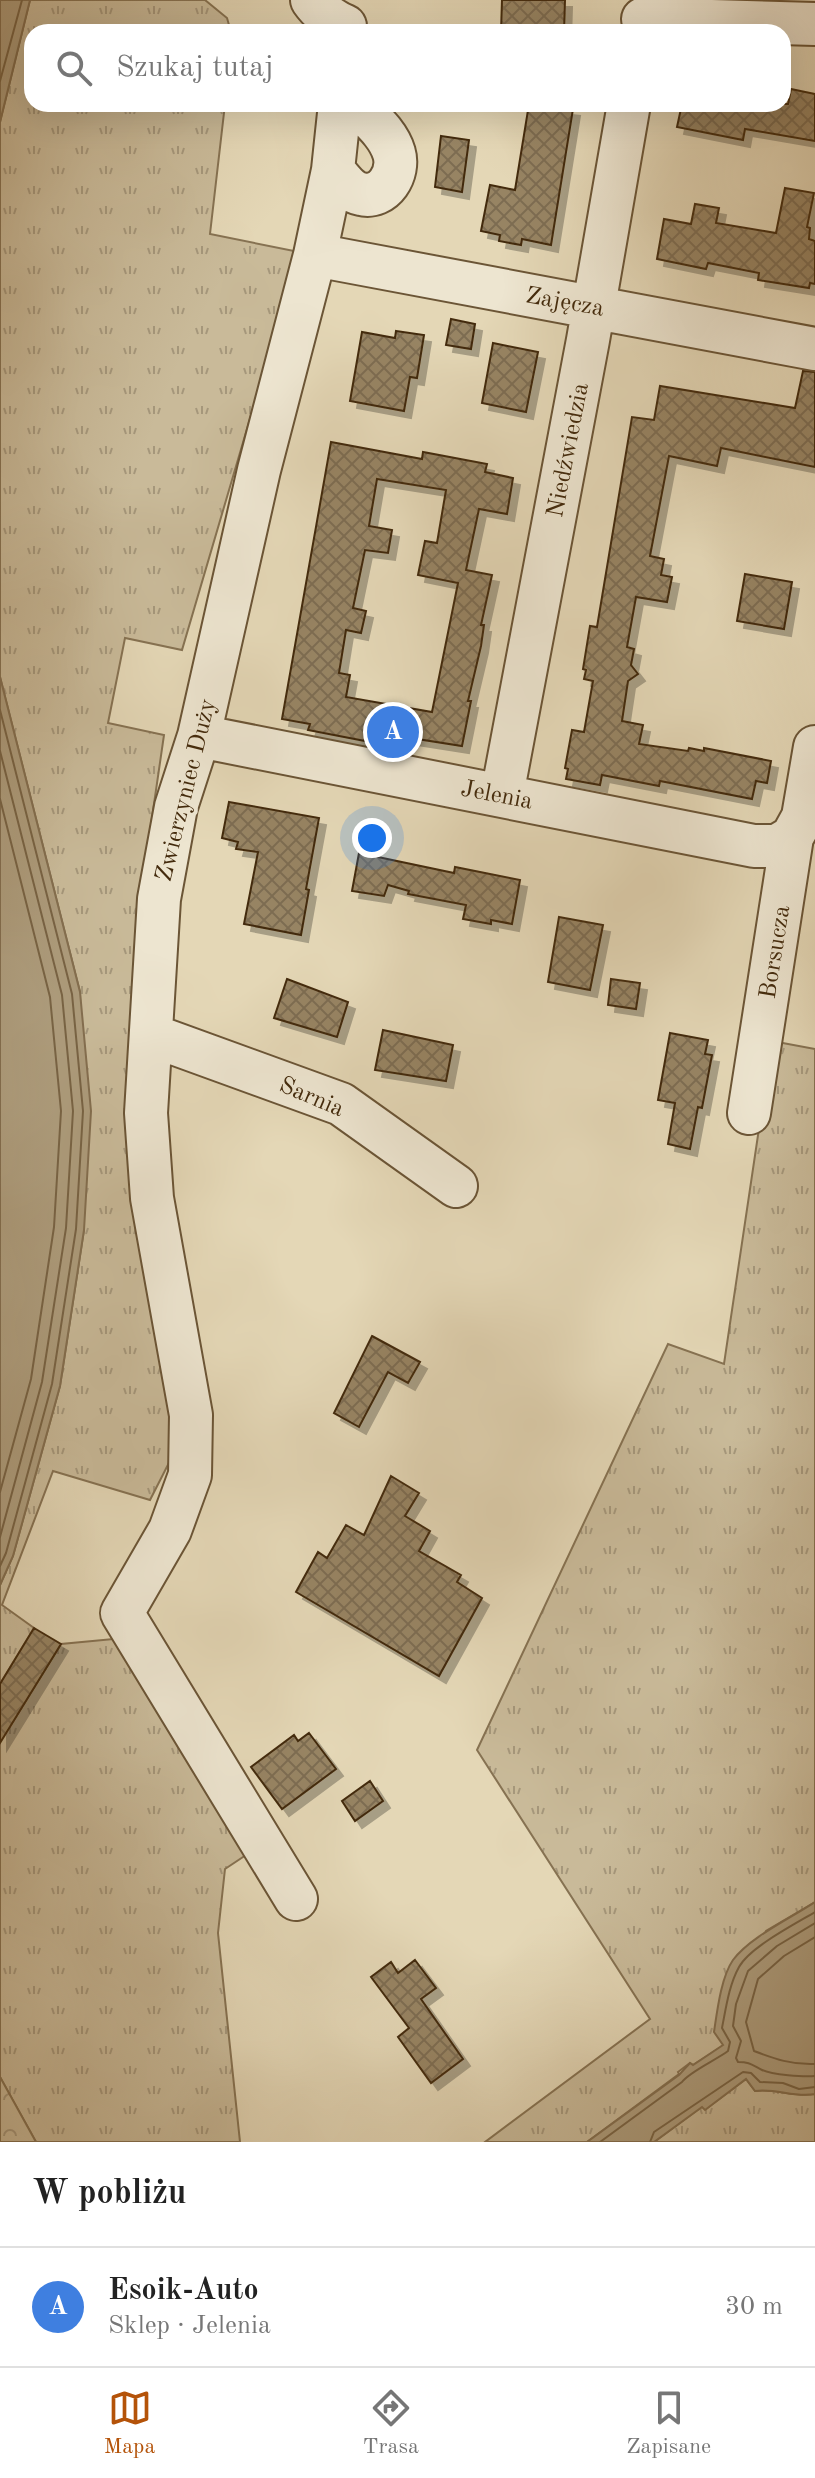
<!DOCTYPE html>
<html lang="pl">
<head>
<meta charset="utf-8">
<style>
	:root { --surface:#fff; --page:#f6f6f6; --text:#222; --muted:#767676; --line:#e0e0e0; --accent:#b45309 }
	body { margin:0; font-family:"Old Standard TT",serif; background:var(--page); color:var(--text) }
	.you { position:absolute; left:372px; top:838px; width:28px; height:28px; margin:-20px; border:6px solid #fff; border-radius:50%; background:#1a73e8; box-shadow:0 0 0 12px #1a73e833 }
	.badge { display:grid; place-items:center; width:52px; height:52px; border-radius:50%; background:var(--accent); color:#fff; font-size:26px; font-weight:700 }
	.pin { position:absolute; translate:-50% -50%; border:4px solid #fff; box-shadow:0 2px 8px #0006 }
	.list { margin:0; padding:0; list-style:none }
	h2 { display:flex; justify-content:space-between; align-items:center; height:104px; margin:0; padding:0 32px; font-size:34px }
	h2 small { font-size:26px; font-weight:400; color:var(--muted) }
	.list li { display:grid; grid-template-columns:52px 1fr auto; gap:24px; align-items:center; box-sizing:border-box; height:120px; padding:0 32px; border-top:2px solid var(--line) }
	.list b { display:block; font-size:30px; white-space:nowrap }
	.list p { margin:0; font-size:26px; white-space:nowrap; color:var(--muted) }
	.list em { font-size:26px; font-style:normal; color:var(--muted) }
	.icon { flex:none; width:44px; height:44px; fill:none; stroke:currentColor; stroke-width:2; stroke-linecap:round; stroke-linejoin:round }
	.map { position:relative; flex:none; width:815px; height:2142px; overflow:hidden }
	.search { position:absolute; background:var(--surface); box-shadow:0 8px 32px #0002; left:24px; right:24px; top:24px; height:88px; display:flex; align-items:center; gap:20px; box-sizing:border-box; padding:0 28px; border-radius:24px; color:var(--muted); font-size:30px }
	.sheet { height:224px; background:var(--surface) }
	nav { display:flex; justify-content:space-around; align-items:center; box-sizing:border-box; height:112px; border-top:2px solid var(--line); background:var(--surface); font-size:22px; color:var(--muted) }
	nav a { display:grid; justify-items:center; gap:4px }
	nav .on { color:var(--accent) }
	.map>svg:first-child { display:block }
	.grass { fill:url(#grass-tufts); stroke:#867252; stroke-width:2 }
	.forest { fill:url(#forest-crowns); stroke:#867252; stroke-width:2 }
	.water { fill:#ad9c7c; stroke:#836e4f; stroke-width:2 }
	.lines { fill:none; stroke-linecap:round; stroke-linejoin:round }
	.shore { stroke:#786344; stroke-width:2 }
	.building { fill:url(#building-cross-hatch); stroke:#432a0c; stroke-width:2; fill-rule:evenodd; filter:url(#shadow) }
	.minor-casing { stroke:#6b5536; stroke-width:46 }
	.minor { stroke:#ede5d0; stroke-width:42 }
	.labels { text-anchor:middle; stroke-width:8; stroke-linejoin:round; paint-order:stroke }
	.street-label { font-size:24px; fill:#432a0c; stroke:#ede5d0 }
</style>
</head>
<body>
<div class="map">
<svg width="815" height="2142" viewBox="0 0 815 2142">
	<defs>
		<pattern id="grass-tufts" width="24" height="20" patternUnits="userSpaceOnUse" patternTransform="scale(2)"><rect width="24" height="20" fill="#c9ba99"/><path d="M3 7l-1-3M5 7V3M7 7l1-3M15 17l-1-3M17 17v-4M19 17l1-3" fill="none" stroke="#a5977b"/></pattern>
		<pattern id="forest-crowns" width="20" height="18" patternUnits="userSpaceOnUse" patternTransform="scale(2)"><rect width="20" height="18" fill="#c9ba99"/><path d="M2 6a3 3 0 1 1 6 0M12 15a3 3 0 1 1 6 0" fill="none" stroke="#a5977b"/></pattern>
		<pattern id="building-cross-hatch" width="8" height="8" patternUnits="userSpaceOnUse" patternTransform="scale(2)"><rect width="8" height="8" fill="#978464"/><path d="M0 0l8 8M0 8l8-8" fill="none" stroke="#7d6c51"/></pattern>
		<filter id="shadow"><feDropShadow dx="7" dy="7" stdDeviation="0" flood-color="#0004"/></filter>
	</defs>
	<rect width="100%" height="100%" fill="#e4d7b6"/>
	<filter id="stains"><feTurbulence type="fractalNoise" baseFrequency=".0025" numOctaves="4"/><feColorMatrix values="0 0 0 0 .2 0 0 0 0 .09 0 0 0 0 .02 0 0 0 .5 -.17"/></filter>
	<radialGradient id="worn" r=".72"><stop offset=".6" stop-color="#630" stop-opacity="0"/><stop offset="1" stop-color="#630" stop-opacity=".3"/></radialGradient>
	<path class="grass" d="M 30,0 L 205,0 L 227,18 L 231,32 L 32,32 L 32,104 L 225,104 L 210,234 L 299,252 L 182,650 L 125,638 L 108,723 L 164,735 L 147,852 L 176,1449 L 150,1500 L 53,1471 L 2,1605 L 34,1628 L 0,1684 L 0,1585 L 13,1556 L 60,1386 L 84,1230 L 80,992 L 0,677 L 0,122 Z
		M 772,1041 L 815,1049 L 815,1902 L 766,1931 L 724,2045 L 693,2065 L 690,2063 L 678,2072 L 679,2074 L 587,2142 L 485,2142 L 650,2019 L 477,1750 L 668,1344 L 724,1364 Z
		M 124,1638 L 252,1851 L 225,1869 L 218,1933 L 240,2142 L 36,2142 L 0,2077 L 0,1717 L 12,1723 L 61,1644 Z
		M 746,2079 L 755,2091 C 777,2088 794,2098 815,2094 L 815,2142 L 654,2142 L 703,2106 L 706,2109 Z"/>
	<path class="forest" d="M 0,2077 L 36,2142 L 0,2142 Z"/>
	<path class="water" d="M 0,0 L 30,0 L 0,122 Z
		M 0,677 L 80,992 L 91,1111 L 84,1230 L 60,1386 L 13,1556 L 0,1585 Z
		M 815,1902 L 815,2094 C 794,2098 777,2088 755,2091 L 746,2079 L 705,2110 L 702,2107 L 654,2142 L 587,2142 L 679,2075 L 690,2063 L 693,2065 L 723,2045 L 714,2032 C 717,2012 721,1977 733,1960 C 750,1937 791,1918 815,1902 Z"/>
	<g class="lines">
		<path class="shore" d="M 0,81 L 22,0
			M 0,710 L 72,994 L 83,1111 L 76,1229 L 52,1384 L 6,1553 L 0,1566
			M 0,751 L 62,995 L 73,1111 L 66,1228 L 42,1382 L 0,1537
			M 0,799 L 50,997 L 61,1111 L 54,1227 L 31,1379 L 0,1492
			M 815,1923 L 777,1946 L 748,1971 L 736,2004 L 733,2026 L 741,2041 L 736,2058 L 738,2062 C 750,2062 752,2065 762,2070 C 772,2075 804,2077 815,2076
			M 815,1937 L 784,1956 L 758,1979 L 746,2022 L 754,2051 C 775,2059 792,2065 815,2064
			M 600,2142 L 682,2082 C 689,2072 716,2060 728,2051 L 730,2042 L 722,2028 C 726,2008 729,1985 739,1967 C 750,1947 795,1924 815,1912
			M 650,2142 L 654,2132 L 743,2072 L 751,2073 L 760,2082 L 783,2083 L 799,2089 L 815,2087"/>
	</g>
	<path class="building" d="M 502,0 L 565,0 L 564,32 L 501,32 Z
		M 791,89 L 815,94 L 815,141 L 745,129 L 743,140 L 677,127 L 682,104 L 788,104 Z
		M 529,104 L 573,109 L 551,245 L 522,239 L 521,245 L 499,241 L 500,235 L 481,231 L 490,185 L 515,190 Z
		M 441,136 L 469,140 L 462,192 L 435,187 Z
		M 785,188 L 814,193 L 807,227 L 810,228 L 809,239 L 815,241 L 815,284 L 810,283 L 809,288 L 758,280 L 759,273 L 708,263 L 706,269 L 657,259 L 664,219 L 691,224 L 695,204 L 719,208 L 716,223 L 776,233 Z
		M 451,319 L 475,324 L 471,349 L 446,345 Z
		M 396,331 L 424,335 L 417,378 L 410,377 L 404,411 L 350,401 L 362,332 L 395,338 Z
		M 493,343 L 538,352 L 526,412 L 482,403 Z
		M 803,371 L 815,372 L 815,467 L 721,448 L 717,466 L 669,456 L 650,556 L 664,559 L 661,575 L 672,577 L 667,602 L 636,597 L 627,647 L 634,649 L 631,665 L 638,674 L 628,681 L 622,721 L 643,725 L 639,744 L 688,751 L 689,748 L 704,751 L 704,748 L 771,761 L 767,783 L 756,781 L 752,799 L 660,781 L 659,786 L 602,775 L 600,785 L 566,779 L 568,769 L 565,768 L 572,730 L 584,732 L 593,681 L 584,679 L 586,670 L 583,669 L 590,626 L 597,627 L 632,417 L 654,420 L 660,386 L 795,408 Z
		M 331,442 L 422,459 L 423,452 L 487,464 L 485,472 L 513,478 L 507,514 L 479,509 L 466,570 L 492,575 L 481,625 L 484,625 L 481,646 L 468,701 L 471,701 L 462,746 L 366,731 L 365,741 L 308,730 L 310,724 L 282,719 ZM 377,479 L 446,490 L 437,543 L 425,541 L 418,575 L 458,583 L 432,712 L 346,697 L 350,675 L 339,673 L 346,630 L 361,633 L 366,611 L 353,608 L 365,550 L 388,553 L 392,530 L 369,526 Z
		M 745,574 L 792,582 L 784,629 L 737,621 Z
		M 229,802 L 319,818 L 306,889 L 309,890 L 301,935 L 244,924 L 258,852 L 236,849 L 238,842 L 222,838 Z
		M 359,853 L 454,873 L 455,867 L 520,880 L 512,924 L 491,920 L 491,924 L 463,919 L 466,905 L 408,894 L 409,891 L 388,885 L 384,896 L 352,891 Z
		M 559,917 L 603,925 L 590,990 L 548,982 Z
		M 287,979 L 348,1002 L 337,1037 L 274,1018 Z
		M 611,979 L 640,983 L 636,1009 L 608,1005 Z
		M 383,1030 L 453,1045 L 446,1081 L 375,1070 Z
		M 670,1033 L 708,1040 L 705,1054 L 712,1055 L 702,1108 L 698,1107 L 690,1149 L 668,1144 L 675,1103 L 658,1100 Z
		M 372,1336 L 420,1362 L 408,1383 L 388,1372 L 359,1427 L 334,1413 Z
		M 391,1476 L 419,1493 L 405,1516 L 430,1531 L 419,1551 L 461,1575 L 457,1582 L 482,1598 L 439,1676 L 296,1592 L 318,1552 L 327,1558 L 346,1525 L 364,1535 Z
		M 34,1628 L 61,1644 L 0,1743 L 0,1684 Z
		M 309,1733 L 336,1769 L 282,1809 L 251,1767 L 294,1735 L 298,1741 Z
		M 370,1781 L 383,1801 L 355,1821 L 342,1801 Z
		M 415,1960 L 436,1988 L 421,1999 L 463,2059 L 431,2083 L 398,2037 L 409,2028 L 371,1977 L 391,1962 L 398,1973 Z"/>
	<g class="lines">
		<defs>
			<path id="minor" d="M 312,0 C 321,13 331,20 345,26
				M 643,19 L 815,24
				M 333,170 C 341,179 349,192 361,194 C 384,200 400,173 394,153 C 388,133 370,119 356,104
				M 315,255 L 815,349
				M 199,736 L 754,846 L 777,846 L 792,837
				M 502,795 L 588,340 L 629,104
				M 151,1035 L 341,1104 L 456,1186
				M 749,1113 L 792,837 L 803,817 L 815,747
				M 296,1899 L 122,1613 L 170,1530 L 190,1475 L 191,1415 L 152,1198 L 146,1113 L 159,899 L 176,807 L 199,736 L 259,470 L 315,255 L 333,170 L 340,104"/>
		</defs>
		<use href="#minor" class="minor-casing"/>
		<use href="#minor" class="minor"/>
	</g>
	<g class="labels">
		<g class="street-label">
			<text transform="translate(565 301) rotate(10)" y="8">Zajęcza</text>
			<text transform="translate(567 450) rotate(-79)" y="8">Niedźwiedzia</text>
			<text transform="translate(185 790) rotate(-76)" y="8">Zwierzyniec Duży</text>
			<text transform="translate(497 794) rotate(11)" y="8">Jelenia</text>
			<text transform="translate(774 952) rotate(-81)" y="8">Borsucza</text>
			<text transform="translate(312 1096) rotate(23)" y="8">Sarnia</text>
		</g>
	</g>
	<rect width="100%" height="100%" filter="url(#stains)"/>
	<rect width="100%" height="100%" fill="url(#worn)"/>
</svg>
<div class="you"></div>
<div class="pin badge" style="left:393px;top:732px;background:#3f7fe0">A</div>
<div class="search"><svg class="icon" aria-label="search" viewBox="0 0 24 24"><circle cx="10" cy="10" r="6"/><path d="M15 15l6 6"/></svg>Szukaj tutaj</div>
</div>
<section class="sheet">
<h2>W pobliżu<small></small></h2>
<ul class="list">
<li><span class="badge" style="background:#3f7fe0">A</span><div><b>Esoik-Auto</b><p>Sklep · Jelenia</p></div><em>30 m</em></li>
</ul>
</section>
<nav>
<a class="on"><svg class="icon" aria-label="map" viewBox="0 0 24 24"><path d="M3 6l6-2 6 2 6-2v14l-6 2-6-2-6 2zM9 4v14M15 6v14"/></svg>Mapa</a>
<a><svg class="icon" aria-label="directions" viewBox="0 0 24 24"><path d="M12 3l9 9-9 9-9-9zM9 14v-3h6M13 9l2 2-2 2"/></svg>Trasa</a>
<a><svg class="icon" aria-label="saved" viewBox="0 0 24 24"><path d="M7 4h10v16l-5-4-5 4z"/></svg>Zapisane</a>
</nav>
</body>
</html>
